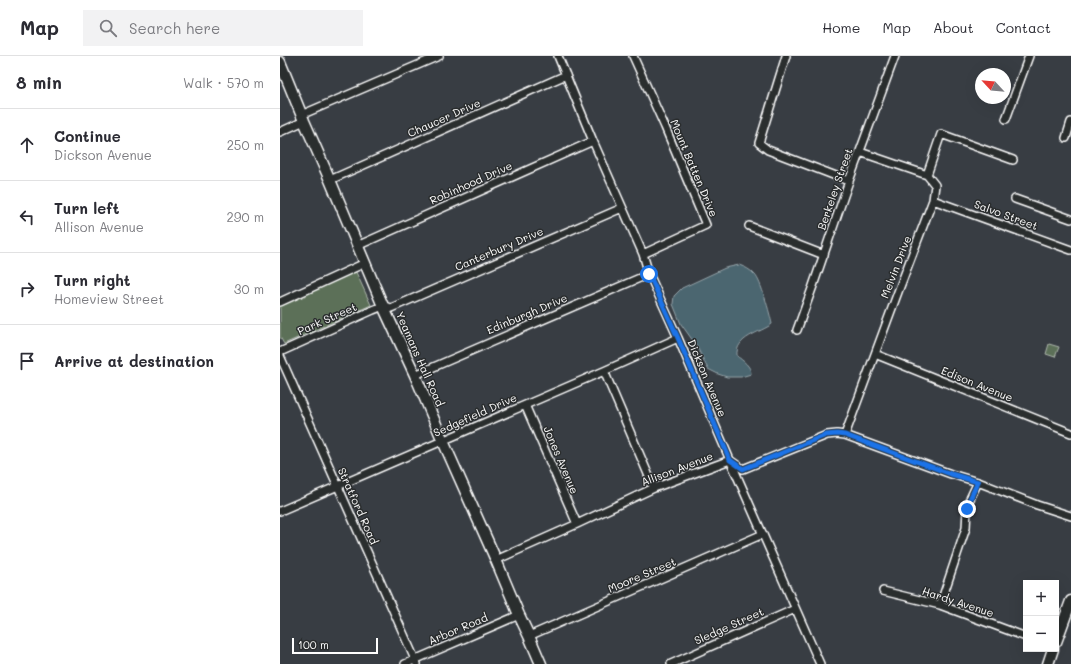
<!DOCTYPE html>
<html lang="en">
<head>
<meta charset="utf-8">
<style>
	:root { --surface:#fff; --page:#f2f2f3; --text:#2b2b33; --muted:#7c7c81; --line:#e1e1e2 }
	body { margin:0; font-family:Mali,sans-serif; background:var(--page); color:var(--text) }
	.controls { position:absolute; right:12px; bottom:12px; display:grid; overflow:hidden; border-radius:0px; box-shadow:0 4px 16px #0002 }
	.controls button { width:36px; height:36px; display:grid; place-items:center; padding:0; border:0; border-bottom:1px solid var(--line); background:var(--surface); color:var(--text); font:20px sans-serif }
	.compass { position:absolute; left:695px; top:12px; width:36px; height:36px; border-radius:50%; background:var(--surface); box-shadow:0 4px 16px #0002; rotate:296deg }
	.scale { position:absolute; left:12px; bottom:10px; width:86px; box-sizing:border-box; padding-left:4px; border:2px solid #fff; border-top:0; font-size:11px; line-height:14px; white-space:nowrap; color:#fff; -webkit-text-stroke:3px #2a2d2e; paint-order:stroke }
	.stop { position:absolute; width:12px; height:12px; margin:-9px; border:3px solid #1a73e8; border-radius:50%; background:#fff }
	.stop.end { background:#1a73e8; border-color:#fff; box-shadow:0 1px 4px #0008 }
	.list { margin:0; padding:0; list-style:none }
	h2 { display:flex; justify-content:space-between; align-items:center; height:52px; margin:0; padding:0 16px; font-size:17px }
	h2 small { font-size:13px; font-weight:400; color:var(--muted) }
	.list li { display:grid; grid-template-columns:26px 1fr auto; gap:12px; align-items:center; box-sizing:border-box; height:72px; padding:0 16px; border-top:1px solid var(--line) }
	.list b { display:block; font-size:15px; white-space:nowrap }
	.list p { margin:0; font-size:13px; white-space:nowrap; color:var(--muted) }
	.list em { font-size:13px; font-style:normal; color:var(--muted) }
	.icon { flex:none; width:22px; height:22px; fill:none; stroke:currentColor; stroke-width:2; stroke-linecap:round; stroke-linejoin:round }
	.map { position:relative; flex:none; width:791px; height:608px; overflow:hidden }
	header { display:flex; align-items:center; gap:24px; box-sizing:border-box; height:56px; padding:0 20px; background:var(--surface); border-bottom:1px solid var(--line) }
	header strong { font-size:19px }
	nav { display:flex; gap:22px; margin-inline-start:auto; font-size:14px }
	.search { width:280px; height:36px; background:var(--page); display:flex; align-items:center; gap:10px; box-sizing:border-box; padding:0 14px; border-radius:0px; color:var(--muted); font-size:15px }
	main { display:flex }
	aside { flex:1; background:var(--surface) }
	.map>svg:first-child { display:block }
	.green { fill:#5c6f59; stroke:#aeb7ac }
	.water { fill:#4c6670; stroke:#94a3a9 }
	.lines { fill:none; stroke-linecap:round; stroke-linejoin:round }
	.street-casing { stroke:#fff; stroke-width:10 }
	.secondary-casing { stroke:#fff; stroke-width:13 }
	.street { stroke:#2a2d2e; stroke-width:7 }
	.secondary { stroke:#2a2d2e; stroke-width:10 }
	.route { stroke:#1a73e8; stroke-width:5 }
	.labels { text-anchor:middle; stroke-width:3; stroke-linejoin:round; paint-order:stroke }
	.street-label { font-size:11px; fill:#fff; stroke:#2a2d2e }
</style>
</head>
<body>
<header>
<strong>Map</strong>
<div class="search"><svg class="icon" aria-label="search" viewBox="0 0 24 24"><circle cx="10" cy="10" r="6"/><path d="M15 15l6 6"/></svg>Search here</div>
<nav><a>Home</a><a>Map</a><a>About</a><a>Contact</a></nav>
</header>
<main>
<aside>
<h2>8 min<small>Walk · 570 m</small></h2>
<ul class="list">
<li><svg class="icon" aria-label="ahead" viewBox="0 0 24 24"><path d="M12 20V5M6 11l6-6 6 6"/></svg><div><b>Continue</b><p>Dickson Avenue</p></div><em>250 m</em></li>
<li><svg class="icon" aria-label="left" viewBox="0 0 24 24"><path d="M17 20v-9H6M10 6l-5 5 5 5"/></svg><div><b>Turn left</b><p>Allison Avenue</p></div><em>290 m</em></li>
<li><svg class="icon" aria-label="right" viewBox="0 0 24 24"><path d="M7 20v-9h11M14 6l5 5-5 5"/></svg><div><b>Turn right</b><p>Homeview Street</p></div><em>30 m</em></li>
<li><svg class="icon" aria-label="arrive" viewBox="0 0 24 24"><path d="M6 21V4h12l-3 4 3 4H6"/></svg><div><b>Arrive at destination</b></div></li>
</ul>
</aside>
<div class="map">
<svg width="791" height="608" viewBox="0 0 791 608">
	<rect width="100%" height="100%" fill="#383d43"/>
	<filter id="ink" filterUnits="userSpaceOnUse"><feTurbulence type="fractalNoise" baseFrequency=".025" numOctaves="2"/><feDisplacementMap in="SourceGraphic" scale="8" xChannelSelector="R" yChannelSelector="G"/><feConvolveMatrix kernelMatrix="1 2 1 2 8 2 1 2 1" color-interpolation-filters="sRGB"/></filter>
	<g filter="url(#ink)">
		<path class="green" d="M 75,214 L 91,249 L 4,288 L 0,281 L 0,248 Z
			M 769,288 L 779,291 L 775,301 L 766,298 Z"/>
		<path class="water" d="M 459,209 C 465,211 471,214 475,219 C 481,225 490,258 492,268 C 480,277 455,281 457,300 C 463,305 471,310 471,318 L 461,321 L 447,321 L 438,318 L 428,313 L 416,289 L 401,268 L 393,248 L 394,240 L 402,232 L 445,212 Z"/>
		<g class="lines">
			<defs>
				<path id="street" d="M 278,0 L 313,85 L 363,198 L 369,218 L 398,282 L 450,404 L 540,608
					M 353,0 L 385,71 L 426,169 L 363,198
					M 506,0 L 479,87 L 488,94 L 569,125
					M 21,59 L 159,0
					M 726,63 L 749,0
					M 0,76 L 24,65
					M 786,82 L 791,66
					M 647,119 L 661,78 L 733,104
					M 50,124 L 286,19
					M 735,143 L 791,163
					M 653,144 L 791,194
					M 469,170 L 544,199
					M 77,190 L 313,85
					M 0,246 L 85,207
					M 517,274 L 533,230 L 569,125 L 615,0
					M 0,296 L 93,254 L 103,250 L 111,252 L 342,152
					M 595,298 L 791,377
					M 0,300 L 137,608
					M 324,315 L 374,432
					M 135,319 L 369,218
					M 245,349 L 297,468
					M 565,379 L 618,236 L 653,144 L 655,129 L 647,119 L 580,96
					M 0,455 L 324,315 L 398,282
					M 216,504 L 297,468 L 374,432 L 450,404 L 463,413 L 547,379 L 557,378 L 565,379 L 671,418 L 698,426 L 757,449 L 791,460
					M 603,535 L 660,549 L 746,581
					M 660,549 L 686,472 L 687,453 L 689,445 L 698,426
					M 249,580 L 483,478
					M 125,608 L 239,559
					M 391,608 L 515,553"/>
				<path id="secondary" d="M 0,6 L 24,65 L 50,124 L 103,250 L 135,319 L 163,385 L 216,504 L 239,559 L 249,580 L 261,608
					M 776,586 L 791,545
					M 768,608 L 773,593"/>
			</defs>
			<use href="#street" class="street-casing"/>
			<use href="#secondary" class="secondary-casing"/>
			<use href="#street" class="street"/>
			<use href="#secondary" class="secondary"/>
		</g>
	</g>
	<g class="lines" filter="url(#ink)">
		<path class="route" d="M 369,218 L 398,282 L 450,404 L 463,413 L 546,379 L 557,378 L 565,379 L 671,418 L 698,426 L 689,445 L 687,453"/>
	</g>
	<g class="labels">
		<g class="street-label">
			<text transform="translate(164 62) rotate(-24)" y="4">Chaucer Drive</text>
			<text transform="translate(414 112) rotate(67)" y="4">Mount Batten Drive</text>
			<text transform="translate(191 127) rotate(-24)" y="4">Robinhood Drive</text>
			<text transform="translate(555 133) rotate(-71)" y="4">Berkeley Street</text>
			<text transform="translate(726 159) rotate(20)" y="4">Salvo Street</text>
			<text transform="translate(219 193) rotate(-23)" y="4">Canterbury Drive</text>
			<text transform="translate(616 211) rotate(-69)" y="4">Melvin Drive</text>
			<text transform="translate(247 258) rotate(-23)" y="4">Edinburgh Drive</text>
			<text transform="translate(47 263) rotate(-24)" y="4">Park Street</text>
			<text transform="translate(140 303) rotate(66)" y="4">Yeamans Hall Road</text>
			<text transform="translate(427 322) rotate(67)" y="4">Dickson Avenue</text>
			<text transform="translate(697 328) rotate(22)" y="4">Edison Avenue</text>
			<text transform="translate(195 359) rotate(-24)" y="4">Sedgefield Drive</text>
			<text transform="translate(281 404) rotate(67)" y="4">Jones Avenue</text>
			<text transform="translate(397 413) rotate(-21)" y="4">Allison Avenue</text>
			<text transform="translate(78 450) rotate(66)" y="4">Stratford Road</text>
			<text transform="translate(362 519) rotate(-23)" y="4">Moore Street</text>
			<text transform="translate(678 546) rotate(18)" y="4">Hardy Avenue</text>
			<text transform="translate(449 570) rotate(-24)" y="4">Sledge Street</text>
			<text transform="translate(178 573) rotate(-23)" y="4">Arbor Road</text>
		</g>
	</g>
</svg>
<div class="controls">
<button>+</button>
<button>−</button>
</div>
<svg class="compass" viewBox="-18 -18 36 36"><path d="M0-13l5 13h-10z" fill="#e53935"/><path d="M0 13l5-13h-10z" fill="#7c7c81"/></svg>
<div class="scale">100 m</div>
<div class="stop" style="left:369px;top:218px"></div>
<div class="stop end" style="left:687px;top:453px"></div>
</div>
</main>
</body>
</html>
